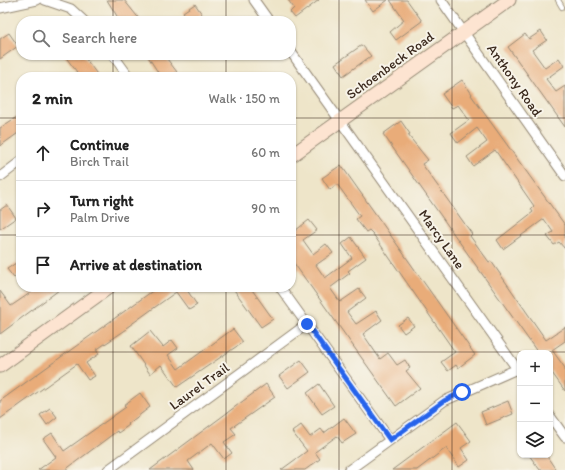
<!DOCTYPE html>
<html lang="en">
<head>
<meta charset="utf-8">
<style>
	:root { --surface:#fff; --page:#f2f2f2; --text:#222; --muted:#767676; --line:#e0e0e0 }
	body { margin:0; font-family:Itim,sans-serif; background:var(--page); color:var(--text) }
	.controls { position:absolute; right:12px; bottom:12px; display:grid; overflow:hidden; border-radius:8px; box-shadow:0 1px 3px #0004 }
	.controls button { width:36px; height:36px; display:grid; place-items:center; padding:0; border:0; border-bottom:1px solid var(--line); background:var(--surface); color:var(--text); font:20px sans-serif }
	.stop { position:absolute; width:12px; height:12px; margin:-9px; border:3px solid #2563eb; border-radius:50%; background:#fff }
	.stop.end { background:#2563eb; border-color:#fff; box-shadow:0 1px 4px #0008 }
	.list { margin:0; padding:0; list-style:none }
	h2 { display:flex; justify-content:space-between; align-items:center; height:52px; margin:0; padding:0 16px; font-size:17px }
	h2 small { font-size:13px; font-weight:400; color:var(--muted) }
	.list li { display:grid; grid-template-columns:26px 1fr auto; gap:12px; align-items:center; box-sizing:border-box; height:56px; padding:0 16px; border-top:1px solid var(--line) }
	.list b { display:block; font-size:15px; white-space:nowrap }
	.list p { margin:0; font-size:13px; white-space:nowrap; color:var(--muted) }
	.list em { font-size:13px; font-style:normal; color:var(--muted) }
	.icon { flex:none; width:22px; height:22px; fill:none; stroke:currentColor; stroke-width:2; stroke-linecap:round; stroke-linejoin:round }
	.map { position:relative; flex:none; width:565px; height:470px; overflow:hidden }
	.search { position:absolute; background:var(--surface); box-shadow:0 1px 3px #0004; left:16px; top:16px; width:280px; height:44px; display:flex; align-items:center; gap:10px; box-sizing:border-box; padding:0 14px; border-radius:16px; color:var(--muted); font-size:15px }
	.panel { position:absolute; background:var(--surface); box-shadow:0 1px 3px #0004; left:16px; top:72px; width:280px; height:220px; border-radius:16px }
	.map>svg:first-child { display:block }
	.building { fill:#e9ac79 }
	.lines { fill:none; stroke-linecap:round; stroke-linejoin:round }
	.service-casing { stroke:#948874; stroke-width:6 }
	.minor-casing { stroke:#948874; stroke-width:11 }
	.secondary-casing { stroke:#948874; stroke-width:15 }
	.service { stroke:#fff; stroke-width:4.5 }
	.minor { stroke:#fff; stroke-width:9 }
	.secondary { stroke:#fde4d1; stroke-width:13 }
	.route { stroke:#2563eb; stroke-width:5 }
	.grid { fill:none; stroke:#3b2a1e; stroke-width:1; stroke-opacity:0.55 }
	.labels { text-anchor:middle; stroke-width:4; stroke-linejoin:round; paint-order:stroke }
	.street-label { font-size:14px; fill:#3b2a1e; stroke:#f7f3e8 }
</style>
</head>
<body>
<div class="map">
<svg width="565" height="470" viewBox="0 0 565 470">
	<rect width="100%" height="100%" fill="#f7f3e8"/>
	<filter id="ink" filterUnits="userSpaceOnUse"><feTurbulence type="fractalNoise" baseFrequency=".025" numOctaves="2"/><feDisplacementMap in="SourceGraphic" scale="8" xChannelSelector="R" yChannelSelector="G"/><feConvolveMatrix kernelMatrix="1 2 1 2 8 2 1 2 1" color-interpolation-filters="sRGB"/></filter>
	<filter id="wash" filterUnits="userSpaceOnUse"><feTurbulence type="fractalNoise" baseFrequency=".012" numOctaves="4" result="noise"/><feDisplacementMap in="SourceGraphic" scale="16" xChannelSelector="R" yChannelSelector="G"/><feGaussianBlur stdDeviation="0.9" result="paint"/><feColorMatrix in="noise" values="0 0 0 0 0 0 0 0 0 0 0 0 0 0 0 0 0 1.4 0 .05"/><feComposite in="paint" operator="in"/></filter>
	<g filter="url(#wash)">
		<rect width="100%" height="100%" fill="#eee5c9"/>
		<g id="blocks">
			<path class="building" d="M 107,0 L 124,0 L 141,21 L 120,21 Z
				M 288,0 L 319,0 L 295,18 L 290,12 L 294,8 Z
				M 365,0 L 388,0 L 373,11 Z
				M 390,0 L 407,0 L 422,21 L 396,40 L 390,32 L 404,20 Z
				M 195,4 L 202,14 L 193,21 L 190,21 L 183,12 Z
				M 541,31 L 547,40 L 532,50 L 545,68 L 559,58 L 564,66 L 546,79 L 556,92 L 565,86 L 565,127 L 508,47 L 525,34 L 529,39 Z
				M 9,33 L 18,46 L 0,59 L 0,39 Z
				M 362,45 L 371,56 L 343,76 L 335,64 Z
				M 64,55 L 83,55 L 99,77 L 70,77 L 77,72 Z
				M 147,55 L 164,55 L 177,72 L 170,77 L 161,77 Z
				M 462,80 L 472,94 L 471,95 L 565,225 L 565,249 L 559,242 L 554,245 L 547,236 L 553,232 L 544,219 L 503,249 L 497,240 L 533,212 L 531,209 L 534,206 L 495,150 L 473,166 L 467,157 L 487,142 L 477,128 L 458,143 L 451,133 L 469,120 L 458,105 L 452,108 L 442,94 Z
				M 21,114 L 21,131 L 0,146 L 0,128 Z
				M 401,121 L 410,134 L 408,135 L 428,160 L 422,164 L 472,234 L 470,236 L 489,262 L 491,261 L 546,340 L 565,327 L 565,341 L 552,350 L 565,368 L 565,391 L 550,370 L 550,353 L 538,353 L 383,134 Z
				M 341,165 L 475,355 L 458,368 L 456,365 L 448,371 L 441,362 L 455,352 L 373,234 L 369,230 L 366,232 L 356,219 L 360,216 L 337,184 L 330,190 L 322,178 Z
				M 7,205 L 16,218 L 0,229 L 0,210 Z
				M 309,220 L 317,230 L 303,240 L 313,254 L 326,244 L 333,253 L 316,265 L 325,278 L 352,258 L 342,244 L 351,237 L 366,258 L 348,271 L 350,273 L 330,288 L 340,302 L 359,289 L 366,298 L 347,312 L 356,324 L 376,311 L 382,320 L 363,334 L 380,359 L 388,353 L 397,365 L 405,360 L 410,368 L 406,371 L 420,388 L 396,406 L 291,259 L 291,234 Z
				M 16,263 L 21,273 L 14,278 L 7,269 Z
				M 39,287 L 63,287 L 0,334 L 0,291 L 11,306 Z
				M 158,287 L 185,287 L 197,305 L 189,310 L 176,292 L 126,328 L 127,329 L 96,350 L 99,354 L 86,363 L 95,376 L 88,380 L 77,364 L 0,419 L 0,401 Z
				M 232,287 L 250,287 L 273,319 L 261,327 Z
				M 408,318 L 414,326 L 404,333 L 398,325 Z
				M 233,329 L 243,342 L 177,387 L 161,365 L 150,374 L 131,346 L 150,331 L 163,347 L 172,340 L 178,348 L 168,355 L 178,369 Z
				M 301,360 L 310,372 L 288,388 L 279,376 Z
				M 266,384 L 275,397 L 231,428 L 236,434 L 224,442 L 232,453 L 224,459 L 212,443 L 188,461 L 194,470 L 150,470 Z
				M 319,384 L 334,406 L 322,414 L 307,393 Z
				M 140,393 L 150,407 L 128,424 L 129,425 L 118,433 L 117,431 L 65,470 L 38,470 L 56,457 L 43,439 L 52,433 L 64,451 L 126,407 L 124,405 Z
				M 508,401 L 513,414 L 486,425 L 481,412 Z
				M 50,408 L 57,417 L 47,425 L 40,415 Z
				M 344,418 L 356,434 L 342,443 L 337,436 L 315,452 L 320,459 L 305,470 L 281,470 L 307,451 L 292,432 L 301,425 L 310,437 L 321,429 L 324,433 Z
				M 457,422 L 471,441 L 461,448 L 469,460 L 459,467 L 446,448 L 417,470 L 392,470 Z
				M 529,455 L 546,455 L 556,470 L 540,470 Z"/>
		</g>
	</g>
	<g filter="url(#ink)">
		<use href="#blocks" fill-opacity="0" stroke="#948874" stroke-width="1"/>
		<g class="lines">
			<defs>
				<path id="service" d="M 558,0 L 562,7"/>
				<path id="minor" d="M 45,0 L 71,9 L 84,21
					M 254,0 L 269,21
					M 441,0 L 565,176
					M 0,8 L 37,0
					M 291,52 L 520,373
					M 113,55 L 129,77
					M 0,177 L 21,161
					M 280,287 L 390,440
					M 550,416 L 565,437
					M 108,470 L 307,324
					M 349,470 L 444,401 L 517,369"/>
				<path id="secondary" d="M 291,156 L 509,0
					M 0,366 L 109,287"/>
			</defs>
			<use href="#service" class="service-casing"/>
			<use href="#minor" class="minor-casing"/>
			<use href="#secondary" class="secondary-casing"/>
			<use href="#service" class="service"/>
			<use href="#minor" class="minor"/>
			<use href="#secondary" class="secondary"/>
		</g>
	</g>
	<g class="lines" filter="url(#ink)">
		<path class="route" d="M 307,324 L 390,440 L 444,401 L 462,392"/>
	</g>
	<path class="grid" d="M 113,0 L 113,21M 226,0 L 226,21M 339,0 L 339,470M 452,0 L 452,470M 113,55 L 113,77M 226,55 L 226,77M 0,118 L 21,118M 291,118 L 565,118M 0,235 L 21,235M 291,235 L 565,235M 113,287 L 113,470M 226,287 L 226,470M 0,352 L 565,352"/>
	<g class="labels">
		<g class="street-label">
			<text transform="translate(390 65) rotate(-36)" y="5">Schoenbeck Road</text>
			<text transform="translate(515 80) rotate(55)" y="5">Anthony Road</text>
			<text transform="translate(442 239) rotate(55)" y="5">Marcy Lane</text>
			<text transform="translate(199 386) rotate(-36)" y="5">Laurel Trail</text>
		</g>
	</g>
</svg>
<div class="controls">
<button>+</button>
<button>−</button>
<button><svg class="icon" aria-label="layers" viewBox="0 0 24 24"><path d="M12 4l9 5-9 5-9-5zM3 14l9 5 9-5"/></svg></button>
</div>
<div class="stop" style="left:462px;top:392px"></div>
<div class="stop end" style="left:307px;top:324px"></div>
<div class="search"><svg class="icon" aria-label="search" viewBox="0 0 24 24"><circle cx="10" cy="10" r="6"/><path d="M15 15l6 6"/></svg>Search here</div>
<section class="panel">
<h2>2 min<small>Walk · 150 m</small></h2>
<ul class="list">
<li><svg class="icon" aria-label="ahead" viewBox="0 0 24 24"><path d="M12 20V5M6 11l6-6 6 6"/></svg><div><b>Continue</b><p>Birch Trail</p></div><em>60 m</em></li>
<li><svg class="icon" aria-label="right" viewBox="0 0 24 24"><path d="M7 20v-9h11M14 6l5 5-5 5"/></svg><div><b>Turn right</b><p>Palm Drive</p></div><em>90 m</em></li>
<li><svg class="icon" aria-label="arrive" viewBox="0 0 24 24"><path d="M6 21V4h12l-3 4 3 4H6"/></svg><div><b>Arrive at destination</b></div></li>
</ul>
</section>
</div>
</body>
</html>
